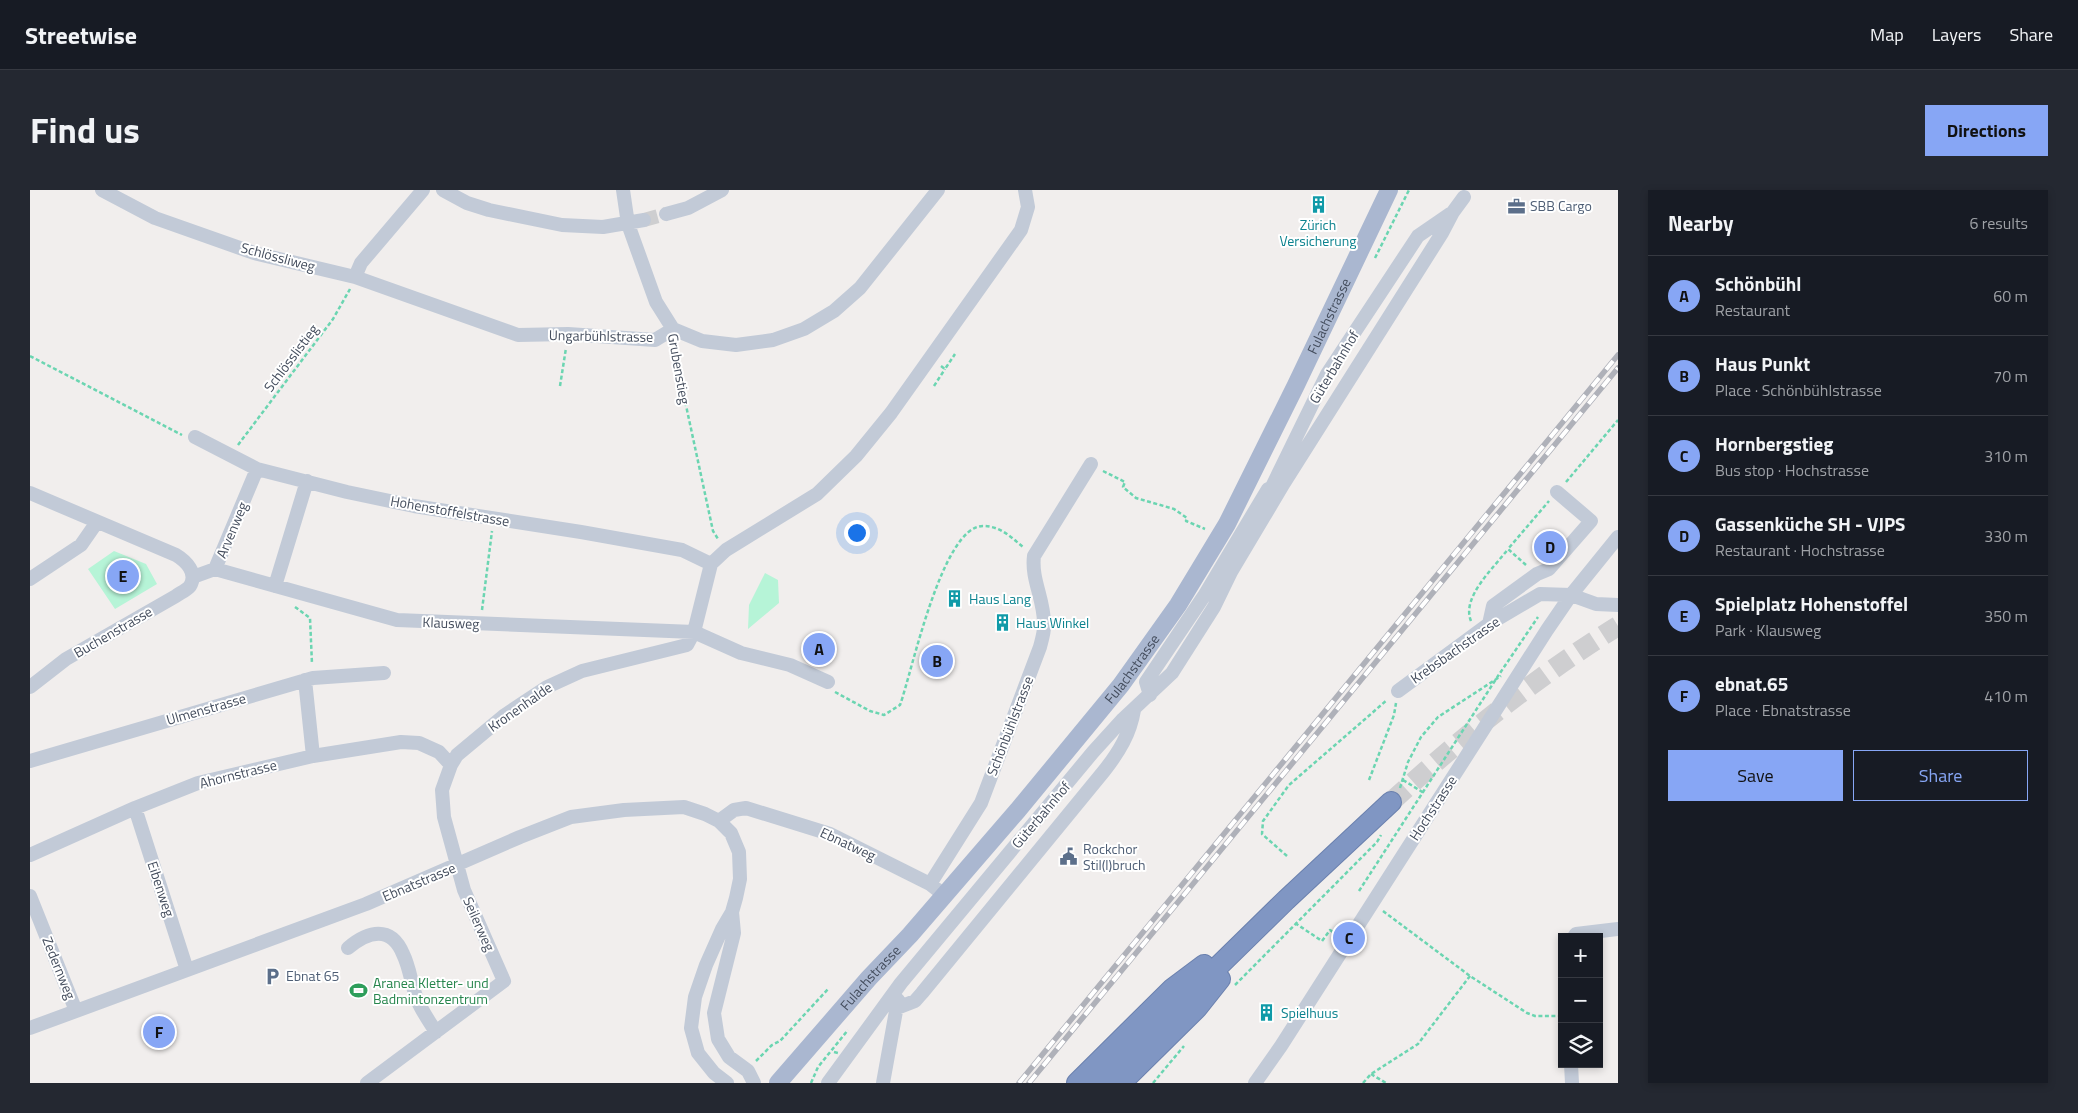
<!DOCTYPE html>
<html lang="en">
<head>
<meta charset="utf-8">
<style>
	:root { --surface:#171b24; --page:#242831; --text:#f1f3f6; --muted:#9ea1a6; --line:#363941; --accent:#87a6f5 }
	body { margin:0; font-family:"Titillium Web",sans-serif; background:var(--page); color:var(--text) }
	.controls { position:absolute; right:15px; bottom:15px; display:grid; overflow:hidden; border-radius:0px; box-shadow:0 2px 8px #0003 }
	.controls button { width:45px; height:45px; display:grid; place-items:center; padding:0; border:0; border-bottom:1px solid var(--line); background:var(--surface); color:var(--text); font:25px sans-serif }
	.you { position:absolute; left:826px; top:342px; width:18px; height:18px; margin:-12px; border:4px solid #fff; border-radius:50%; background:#1a73e8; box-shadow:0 0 0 8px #1a73e833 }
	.badge { display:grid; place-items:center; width:32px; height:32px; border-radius:50%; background:var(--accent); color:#111; font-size:16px; font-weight:700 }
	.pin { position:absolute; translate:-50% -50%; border:2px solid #fff; box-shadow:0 1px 5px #0006 }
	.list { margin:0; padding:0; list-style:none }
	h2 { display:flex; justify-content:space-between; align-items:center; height:65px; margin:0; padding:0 20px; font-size:21px }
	h2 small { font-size:16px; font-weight:400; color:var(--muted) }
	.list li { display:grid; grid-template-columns:32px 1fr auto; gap:15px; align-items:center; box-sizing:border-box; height:80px; padding:0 20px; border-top:1px solid var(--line) }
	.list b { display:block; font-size:19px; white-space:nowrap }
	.list p { margin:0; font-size:16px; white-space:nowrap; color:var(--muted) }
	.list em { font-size:16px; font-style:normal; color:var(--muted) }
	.actions { display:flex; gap:10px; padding:15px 20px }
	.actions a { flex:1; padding:11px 0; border:1px solid var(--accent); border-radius:0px; text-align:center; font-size:18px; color:var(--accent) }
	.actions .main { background:var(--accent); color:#111 }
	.icon { flex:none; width:28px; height:28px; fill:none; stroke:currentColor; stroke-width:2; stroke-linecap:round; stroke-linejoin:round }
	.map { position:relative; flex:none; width:1588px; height:893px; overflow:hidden; border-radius:0px }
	header { display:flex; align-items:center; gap:30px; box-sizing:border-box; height:70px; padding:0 25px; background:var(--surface); border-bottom:1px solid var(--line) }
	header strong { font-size:24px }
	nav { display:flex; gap:28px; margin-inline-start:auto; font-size:18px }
	.intro { display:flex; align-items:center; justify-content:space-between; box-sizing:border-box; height:120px; padding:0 30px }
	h1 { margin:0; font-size:35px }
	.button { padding:12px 22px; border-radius:0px; background:var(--accent); color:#111; font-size:18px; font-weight:700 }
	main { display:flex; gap:30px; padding:0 30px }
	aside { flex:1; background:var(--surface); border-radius:0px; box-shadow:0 2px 8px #0003 }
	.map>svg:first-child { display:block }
	.green { fill:#b6f4d7 }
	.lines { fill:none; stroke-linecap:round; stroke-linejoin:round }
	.minor-tunnel { stroke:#ceced0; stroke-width:14; stroke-dasharray:14 7; stroke-linecap:butt }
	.highway-tunnel { stroke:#ceced0; stroke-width:20; stroke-dasharray:20 10; stroke-linecap:butt }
	.highway-casing { stroke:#6b81ae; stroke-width:22 }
	.path { stroke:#6bd5b1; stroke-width:2.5; stroke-dasharray:4 2.5; stroke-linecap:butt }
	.minor { stroke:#c2cad7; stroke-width:14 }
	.major { stroke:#aab7d0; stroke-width:18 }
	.highway { stroke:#8096c3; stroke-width:20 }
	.rail-casing { stroke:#afb1b9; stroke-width:5.5 }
	.rail { stroke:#fff; stroke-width:4; stroke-dasharray:11; stroke-linecap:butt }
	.path-bridge { stroke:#6bd5b1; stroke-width:2.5; stroke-dasharray:4 2.5; stroke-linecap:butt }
	.labels { text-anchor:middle; stroke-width:4; stroke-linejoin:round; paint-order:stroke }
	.service-label { font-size:14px; fill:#4e5e75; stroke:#fff; text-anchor:start }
	.culture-label { font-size:14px; fill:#0d838f; stroke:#fff; text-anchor:start }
	.street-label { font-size:14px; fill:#444d5d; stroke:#fff }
	.leisure-label { font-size:14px; fill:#27864d; stroke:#fff; text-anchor:start }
</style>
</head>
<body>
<header>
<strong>Streetwise</strong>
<nav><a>Map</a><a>Layers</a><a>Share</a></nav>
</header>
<div class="intro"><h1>Find us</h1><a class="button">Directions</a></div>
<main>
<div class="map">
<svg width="1588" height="893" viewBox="0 0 1588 893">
	<rect width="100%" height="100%" fill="#f1eeed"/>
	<path class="green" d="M 84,361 L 116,374 L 127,394 L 85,419 L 58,379 Z
		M 735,383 L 748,390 L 749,413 L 718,439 L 719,415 Z"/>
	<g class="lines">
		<path class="minor-tunnel" d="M 614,30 L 636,24"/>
		<path class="highway-tunnel" d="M 1361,612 C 1431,548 1507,486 1588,436"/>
		<defs>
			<path id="highway" d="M 1047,893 L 1142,799 L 1174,775
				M 1069,893 L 1256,710 L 1361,612
				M 1091,893 L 1167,818 L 1190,789"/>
		</defs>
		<use href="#highway" class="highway-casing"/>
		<path class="path" d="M 1345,68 L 1379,0
			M 643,155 L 683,341 L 688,349
			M 0,166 L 152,245
			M 911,176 L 915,179 L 925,164
			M 530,196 L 536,158
			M 904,196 L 915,179
			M 208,255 L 303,129 L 320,99
			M 1073,281 L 1095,292 L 1093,297 L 1106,308 L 1144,319 L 1157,328 L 1156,331 L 1175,339
			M 1536,292 L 1588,230
			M 1496,375 L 1478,359 L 1519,311
			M 265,417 L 280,428 L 282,474
			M 452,420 L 462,341
			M 1441,431 C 1431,407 1464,378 1478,359
			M 805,502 L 840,521 L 854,525 L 870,515 C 882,482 912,336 953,336 C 970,336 981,347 993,357
			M 1339,590 L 1364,525 L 1366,513
			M 1373,590 L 1394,603
			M 1370,598 L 1378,572 L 1391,547 L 1408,527 L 1471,486
			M 1257,666 L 1232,644 L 1233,631 L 1259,595 L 1357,510
			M 1329,701 L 1468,486 L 1508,427
			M 1353,721 L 1440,786 L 1497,823 L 1505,826 L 1532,826
			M 1265,733 L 1292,751 L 1300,740 L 1303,742
			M 1205,795 L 1347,652 L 1351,645
			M 726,871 L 742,855 L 750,851 L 799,798
			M 1341,884 L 1356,893
			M 781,893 L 788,877 L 818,840
			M 1123,893 L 1154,856
			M 1333,893 L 1341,884 L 1388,854 L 1440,786"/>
		<path class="minor" d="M 72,0 L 125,28 L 224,63 L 325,87 L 331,73 L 393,0
			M 413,0 L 437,13 L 459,20 L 532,35 L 573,37 L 614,30
			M 593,0 L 598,34 L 626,112 L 643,139
			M 636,24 L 658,18 L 692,0
			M 325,87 L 488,145 L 538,144 L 625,150 L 643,139
			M 643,139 L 672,151 L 706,155 L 743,150 L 774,139 L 804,121 L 830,98 L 908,0
			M 165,247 L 227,279 L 317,302 L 384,316 L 551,342 L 652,360 L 681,374
			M 0,303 L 146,365 C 156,371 168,383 160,396 C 157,400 150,403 146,406 L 36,469 L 0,497
			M 1236,309 L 1297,184 L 1388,46 L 1420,24
			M 185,379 L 367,430 L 664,442 L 711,463 L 760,475 L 798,492
			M 163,387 L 185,379 L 227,279
			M 0,389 L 51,355 L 67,332
			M 245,396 L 277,291
			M 1459,434 L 1463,416 L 1507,384 L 1519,379 L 1561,331 L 1527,302
			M 275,490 L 283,566
			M 1368,501 L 1459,434 L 1510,404 L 1541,405 L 1566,414 L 1588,415
			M 1120,505 L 1116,492 L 1174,406 L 1238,299
			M 0,571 L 283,488 L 354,483
			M 105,618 L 157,780
			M 689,631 L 704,620 L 716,618 L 800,644 L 900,694 L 914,705
			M 0,665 L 105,618 L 168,593 L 283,566 L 371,552 L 389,553 L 409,562 L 421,575
			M 900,694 L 951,613 L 1010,457 C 1012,449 1015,440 1014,433 C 1014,409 1001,389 1004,366 L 1061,274
			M 0,706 L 46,821
			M 702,722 L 704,743 L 684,823 L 688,849 L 699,867 L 718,881 L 724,893
			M 1544,747 L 1546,744 L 1588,739
			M 318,758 C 338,741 361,735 373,764 C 380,778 381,794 387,809 C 391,820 399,831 406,842
			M 867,818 L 885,811 L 892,803 L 1074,581 C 1089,562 1100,544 1104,520
			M 0,838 L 336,714 L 490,647 L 541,627 L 594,620 L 654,617 L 675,624 L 689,631 L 701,643 L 709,662 L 710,689 L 706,708 L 702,722 L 692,739 L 676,775 L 665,807 L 661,838 L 668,863 L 684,883 L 697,893
			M 1541,874 L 1542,893
			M 337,893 L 474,791 L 434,700 L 414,627 L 412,600 L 421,575 L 427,565 L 475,525 L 517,497 L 552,481 L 657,455 L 664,442 L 681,374 L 696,360 L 787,304 L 826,266 L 861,223 L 991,40 L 998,17 L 995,0
			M 798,893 L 871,793 L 1063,562 L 1093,529 L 1142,483 L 1184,417 L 1201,382 L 1254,293 L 1412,43 L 1423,22 L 1434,7
			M 853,893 L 868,810
			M 1225,893 L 1251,856 L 1517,440 L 1541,405 L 1588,347"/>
		<path class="major" id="s1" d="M 748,893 L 839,788 L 880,745 L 988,620 L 1091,495 L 1148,415 L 1197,334 L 1266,195 L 1359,0"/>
		<use href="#highway" class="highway"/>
		<defs>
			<path id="rail" d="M 989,893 L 1588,165
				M 999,893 L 1588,178"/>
		</defs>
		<use href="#rail" class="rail-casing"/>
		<use href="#rail" class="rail"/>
		<path class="path-bridge" d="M 804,862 L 808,863"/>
	</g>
	<defs>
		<symbol id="building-bare" viewBox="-9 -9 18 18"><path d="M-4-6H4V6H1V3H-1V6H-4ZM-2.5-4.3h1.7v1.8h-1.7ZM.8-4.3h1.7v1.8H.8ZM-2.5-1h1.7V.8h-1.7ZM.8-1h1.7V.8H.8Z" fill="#0f9aa8" stroke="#fff" stroke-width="2.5" paint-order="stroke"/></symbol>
		<symbol id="office-bare" viewBox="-9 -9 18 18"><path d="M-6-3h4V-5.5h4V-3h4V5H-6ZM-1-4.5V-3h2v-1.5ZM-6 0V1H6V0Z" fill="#5c6f8a" stroke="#fff" stroke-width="2.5" paint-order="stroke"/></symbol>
		<symbol id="civic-bare" viewBox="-9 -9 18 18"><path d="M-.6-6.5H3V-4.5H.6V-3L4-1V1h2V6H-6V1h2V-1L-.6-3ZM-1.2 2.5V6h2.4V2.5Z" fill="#5c6f8a" stroke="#fff" stroke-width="2.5" paint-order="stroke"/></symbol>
		<symbol id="parking-bare" viewBox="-9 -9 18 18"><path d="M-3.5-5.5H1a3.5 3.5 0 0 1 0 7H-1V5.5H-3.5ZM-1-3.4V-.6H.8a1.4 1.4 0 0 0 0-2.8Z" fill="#5c6f8a" stroke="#fff" stroke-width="2.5" paint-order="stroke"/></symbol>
		<symbol id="stadium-bare" viewBox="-9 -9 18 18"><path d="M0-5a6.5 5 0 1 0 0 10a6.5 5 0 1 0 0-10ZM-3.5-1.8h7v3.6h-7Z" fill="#2e9e5b" stroke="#fff" stroke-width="2.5" paint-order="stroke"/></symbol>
	</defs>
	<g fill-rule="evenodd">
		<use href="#building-bare" x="1276" y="2" width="25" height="25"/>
		<use href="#office-bare" x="1474" y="4" width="25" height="25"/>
		<use href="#building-bare" x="912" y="396" width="25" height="25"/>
		<use href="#building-bare" x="960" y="420" width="25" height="25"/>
		<use href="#civic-bare" x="1026" y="654" width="25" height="25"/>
		<use href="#parking-bare" x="230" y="774" width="25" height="25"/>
		<use href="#stadium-bare" x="316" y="788" width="25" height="25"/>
		<use href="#building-bare" x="1224" y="810" width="25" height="25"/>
	</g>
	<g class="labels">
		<g class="service-label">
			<text x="1500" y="21">SBB Cargo</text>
			<text x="1053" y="664">Rockchor<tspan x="1053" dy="16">Stil(l)bruch</tspan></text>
			<text x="256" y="791">Ebnat 65</text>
		</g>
		<g class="culture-label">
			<text x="1288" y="40" text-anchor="middle">Zürich<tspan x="1288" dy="16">Versicherung</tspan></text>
			<text x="939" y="414">Haus Lang</text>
			<text x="986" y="438">Haus Winkel</text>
			<text x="1251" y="828">Spielhuus</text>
		</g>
		<g class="street-label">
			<text transform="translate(248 67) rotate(15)" y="5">Schlössliweg</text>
			<text dy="5" stroke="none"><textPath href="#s1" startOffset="950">Fulachstrasse</textPath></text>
			<text transform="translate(571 146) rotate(1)" y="5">Ungarbühlstrasse</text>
			<text transform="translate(261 168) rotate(-53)" y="5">Schlösslistieg</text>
			<text transform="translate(1304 177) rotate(-59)" y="5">Güterbahnhof</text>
			<text transform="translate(649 179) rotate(80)" y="5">Grubenstieg</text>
			<text transform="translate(420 321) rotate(10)" y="5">Hohenstoffelstrasse</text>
			<text transform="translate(202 340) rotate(-67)" y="5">Arvenweg</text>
			<text transform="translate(421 433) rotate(2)" y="5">Klausweg</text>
			<text transform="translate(83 442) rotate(-30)" y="5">Buchenstrasse</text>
			<text transform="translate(1425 460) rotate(-35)" y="5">Krebsbachstrasse</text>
			<text dy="5" stroke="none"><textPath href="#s1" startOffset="545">Fulachstrasse</textPath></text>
			<text transform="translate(490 517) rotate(-35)" y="5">Kronenhalde</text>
			<text transform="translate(176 519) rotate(-16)" y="5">Ulmenstrasse</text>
			<text transform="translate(980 536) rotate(-69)" y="5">Schönbühlstrasse</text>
			<text transform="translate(208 584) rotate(-14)" y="5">Ahornstrasse</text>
			<text transform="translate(1403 618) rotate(-57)" y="5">Hochstrasse</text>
			<text transform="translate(1011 625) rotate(-50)" y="5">Güterbahnhof</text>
			<text transform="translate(818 654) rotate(25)" y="5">Ebnatweg</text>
			<text transform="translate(389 692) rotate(-23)" y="5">Ebnatstrasse</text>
			<text transform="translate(131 699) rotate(72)" y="5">Eibenweg</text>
			<text transform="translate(449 734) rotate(66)" y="5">Seilerweg</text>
			<text transform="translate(29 778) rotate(68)" y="5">Zedernweg</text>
			<text dy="5" stroke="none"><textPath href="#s1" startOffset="140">Fulachstrasse</textPath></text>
		</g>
		<g class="leisure-label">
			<text x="343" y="798">Aranea Kletter- und<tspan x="343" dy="16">Badmintonzentrum</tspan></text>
		</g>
	</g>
</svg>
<div class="controls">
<button>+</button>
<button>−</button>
<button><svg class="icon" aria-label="layers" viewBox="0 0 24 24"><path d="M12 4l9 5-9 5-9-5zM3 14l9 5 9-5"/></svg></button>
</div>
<div class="you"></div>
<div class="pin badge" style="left:789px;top:459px">A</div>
<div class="pin badge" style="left:907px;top:471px">B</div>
<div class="pin badge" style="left:1319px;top:748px">C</div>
<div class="pin badge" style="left:1520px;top:357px">D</div>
<div class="pin badge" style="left:93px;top:386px">E</div>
<div class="pin badge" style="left:129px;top:842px">F</div>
</div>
<aside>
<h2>Nearby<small>6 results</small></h2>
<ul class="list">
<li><span class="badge">A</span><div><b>Schönbühl</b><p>Restaurant</p></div><em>60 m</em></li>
<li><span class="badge">B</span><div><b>Haus Punkt</b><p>Place · Schönbühlstrasse</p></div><em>70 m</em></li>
<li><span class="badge">C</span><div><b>Hornbergstieg</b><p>Bus stop · Hochstrasse</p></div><em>310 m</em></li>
<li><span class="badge">D</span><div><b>Gassenküche SH - VJPS</b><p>Restaurant · Hochstrasse</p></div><em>330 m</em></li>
<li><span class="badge">E</span><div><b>Spielplatz Hohenstoffel</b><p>Park · Klausweg</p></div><em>350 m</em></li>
<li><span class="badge">F</span><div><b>ebnat.65</b><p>Place · Ebnatstrasse</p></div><em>410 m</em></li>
</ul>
<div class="actions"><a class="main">Save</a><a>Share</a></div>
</aside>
</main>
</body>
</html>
